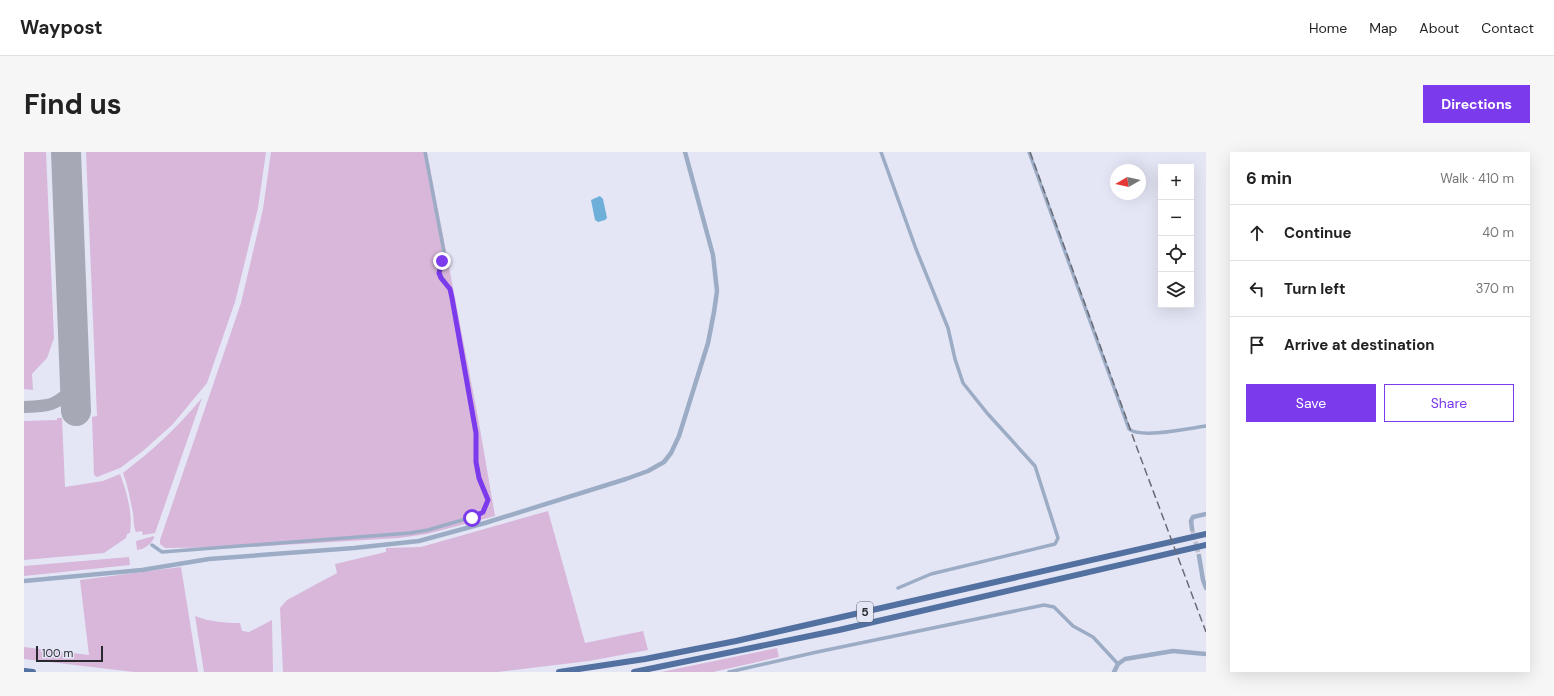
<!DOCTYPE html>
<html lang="en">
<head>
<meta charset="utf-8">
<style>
	:root { --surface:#fff; --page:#f6f6f6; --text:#222; --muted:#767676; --line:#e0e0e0; --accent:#7c3aed }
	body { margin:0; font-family:"DM Sans",sans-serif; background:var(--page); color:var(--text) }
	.controls { position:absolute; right:12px; top:12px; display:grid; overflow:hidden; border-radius:0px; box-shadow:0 4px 16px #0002 }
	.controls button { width:36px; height:36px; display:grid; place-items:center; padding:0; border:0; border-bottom:1px solid var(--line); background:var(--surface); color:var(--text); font:20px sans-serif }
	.compass { position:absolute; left:1086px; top:12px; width:36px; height:36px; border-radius:50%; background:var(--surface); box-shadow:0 4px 16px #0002; rotate:261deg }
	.scale { position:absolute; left:12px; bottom:10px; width:67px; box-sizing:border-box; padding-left:4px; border:2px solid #28292e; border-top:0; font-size:11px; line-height:14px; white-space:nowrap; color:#28292e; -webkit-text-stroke:3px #e4e6f6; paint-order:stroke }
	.stop { position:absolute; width:12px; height:12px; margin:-9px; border:3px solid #7c3aed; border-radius:50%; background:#fff }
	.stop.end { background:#7c3aed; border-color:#fff; box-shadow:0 1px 4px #0008 }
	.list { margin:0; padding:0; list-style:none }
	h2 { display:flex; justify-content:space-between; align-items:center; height:52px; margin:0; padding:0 16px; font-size:17px }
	h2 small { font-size:13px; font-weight:400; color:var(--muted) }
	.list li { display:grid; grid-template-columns:26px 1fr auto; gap:12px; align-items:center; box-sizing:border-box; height:56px; padding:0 16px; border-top:1px solid var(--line) }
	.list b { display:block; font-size:15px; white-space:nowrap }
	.list em { font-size:13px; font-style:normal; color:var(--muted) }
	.actions { display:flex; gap:8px; padding:12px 16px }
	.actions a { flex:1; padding:9px 0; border:1px solid var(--accent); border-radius:0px; text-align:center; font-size:14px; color:var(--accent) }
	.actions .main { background:var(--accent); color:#fff }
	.icon { flex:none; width:22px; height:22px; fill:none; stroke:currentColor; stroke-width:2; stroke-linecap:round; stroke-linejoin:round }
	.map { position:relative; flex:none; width:1182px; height:520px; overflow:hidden; border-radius:0px }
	header { display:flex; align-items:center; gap:24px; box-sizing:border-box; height:56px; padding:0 20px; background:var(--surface); border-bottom:1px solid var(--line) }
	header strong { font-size:19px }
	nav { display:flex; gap:22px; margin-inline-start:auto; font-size:14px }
	.intro { display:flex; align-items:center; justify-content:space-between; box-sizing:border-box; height:96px; padding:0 24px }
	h1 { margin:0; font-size:28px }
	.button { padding:10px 18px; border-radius:0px; background:var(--accent); color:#fff; font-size:14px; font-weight:700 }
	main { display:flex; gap:24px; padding:0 24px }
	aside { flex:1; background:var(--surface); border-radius:0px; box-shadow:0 4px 16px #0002 }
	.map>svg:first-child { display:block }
	.green { fill:#d8b7da }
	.water { fill:#6dafd8 }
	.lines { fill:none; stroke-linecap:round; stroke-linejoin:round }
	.taxiway { stroke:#a7a8b5; stroke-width:12 }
	.runway { stroke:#a7a8b5; stroke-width:30 }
	.tertiary-tunnel { stroke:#bec0ce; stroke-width:4.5; stroke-dasharray:4.5 2; stroke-linecap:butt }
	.minor { stroke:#9cacc5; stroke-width:3.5 }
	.tertiary { stroke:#9cacc5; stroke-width:4.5 }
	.trunk { stroke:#5270a0; stroke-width:6 }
	.rail { stroke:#6a6b74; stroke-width:1.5; stroke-dasharray:8 4; stroke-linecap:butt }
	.route { stroke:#7c3aed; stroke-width:5 }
	.labels { text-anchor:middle; stroke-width:4; stroke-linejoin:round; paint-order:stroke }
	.shield { fill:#e4e6f6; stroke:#60626a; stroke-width:1 }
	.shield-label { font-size:12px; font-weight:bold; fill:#28292e }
</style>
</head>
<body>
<header>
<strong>Waypost</strong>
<nav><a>Home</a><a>Map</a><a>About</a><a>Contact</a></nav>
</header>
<div class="intro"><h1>Find us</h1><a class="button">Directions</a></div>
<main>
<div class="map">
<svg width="1182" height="520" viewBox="0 0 1182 520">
	<rect width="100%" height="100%" fill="#e4e6f6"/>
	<path class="green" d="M 0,0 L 22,0 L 30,186 L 23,206 L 8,222 L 9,238 L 0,237 Z
		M 62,0 L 242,0 L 234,56 L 211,150 L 183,231 L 149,272 L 119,299 L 96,316 L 73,325 L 70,323 L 68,265 L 73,264 Z
		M 247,0 L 403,0 L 455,271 L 471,364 L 403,382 L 375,386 L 225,395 L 141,396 L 136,392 L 136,388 L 217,151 L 239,57 Z
		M 178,246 L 131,381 L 119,383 L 118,379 L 112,380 C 109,374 110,368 109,361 C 106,347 104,334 99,321 C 130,297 153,276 178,246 Z
		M 33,266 L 38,266 L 41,335 L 79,329 L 96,322 C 103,340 109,362 106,381 L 103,382 L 102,386 L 80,401 L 0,408 L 0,269 L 33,268 Z
		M 524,359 L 561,491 L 619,479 L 624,498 L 565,509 L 474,520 L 259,520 L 256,456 L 263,448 L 313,421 L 311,412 L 362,400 L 362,396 L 397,395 Z
		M 130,384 L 130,386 C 126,393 121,397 113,398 L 112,389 Z
		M 105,405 L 106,413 L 0,424 L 0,414 Z
		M 157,415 L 174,520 L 110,520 L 0,507 L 0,495 L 65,503 L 56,428 Z
		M 171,464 C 187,470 200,471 216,471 L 218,479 L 225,480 L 248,468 L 249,520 L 180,520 Z
		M 753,496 L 755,505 L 689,520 L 637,520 Z"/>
	<path class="water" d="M 576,44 L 579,47 L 583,66 L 581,68 L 574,70 L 571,68 L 567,48 Z"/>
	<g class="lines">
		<path class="taxiway" d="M 0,255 C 28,254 30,254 51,235"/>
		<path class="runway" d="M 42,0 L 52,259"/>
		<path class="tertiary-tunnel" d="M 1168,377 L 1175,404"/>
		<path class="minor" d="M 857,0 L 892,97 L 924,176 L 931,207 L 939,231 L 963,261 L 1011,314 L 1034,386 L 1031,392 L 907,422 L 874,436
			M 1005,0 L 1105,277 C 1117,287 1167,276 1182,274
			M 128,393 L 138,400 L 386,381 L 404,378 L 452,364 L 459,360 L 464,348 L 455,326 L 452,310 L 452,281 L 428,146 L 426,137 L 415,121 L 420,100 L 401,0
			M 705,520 L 793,500 L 1020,453 L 1030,455 L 1049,474 L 1069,485 L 1094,512"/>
		<path class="tertiary" d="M 1168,377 L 1167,369 L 1169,365 L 1182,362
			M 1175,404 L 1179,428 L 1182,436
			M 0,429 L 118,418 L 185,407 L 330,396 L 395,389 L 461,371 L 602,327 L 624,319 L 640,310 L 647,301 L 655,284 L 684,191 L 690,160 L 693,139 L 689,103 L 661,0
			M 1090,520 L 1094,512 L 1101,507 L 1149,499 L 1182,502"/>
		<path class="trunk" d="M 0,519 L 9,520
			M 535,520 L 621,507 L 712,489 L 1182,382
			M 610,520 L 815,478 L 1182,393"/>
		<path class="rail" d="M 1006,0 L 1113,296 L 1182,480"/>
	</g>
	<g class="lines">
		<path class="route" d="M 418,109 L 415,121 L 417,126 L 426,137 L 428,146 L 452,281 L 452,310 L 455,326 L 464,348 L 459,360 L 448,366"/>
	</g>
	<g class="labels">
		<rect class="shield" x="833" y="450" width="16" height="20" rx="3"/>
		<g class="shield-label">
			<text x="841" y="464">5</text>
		</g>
	</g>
</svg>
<div class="controls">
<button>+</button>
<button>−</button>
<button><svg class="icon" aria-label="locate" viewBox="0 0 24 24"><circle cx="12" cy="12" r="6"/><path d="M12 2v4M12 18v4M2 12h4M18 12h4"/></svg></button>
<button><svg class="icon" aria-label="layers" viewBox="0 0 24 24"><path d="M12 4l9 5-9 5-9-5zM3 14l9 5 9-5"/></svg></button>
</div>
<svg class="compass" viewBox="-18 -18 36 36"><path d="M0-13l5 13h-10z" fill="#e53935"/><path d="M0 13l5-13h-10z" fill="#767676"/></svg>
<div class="scale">100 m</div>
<div class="stop" style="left:448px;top:366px"></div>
<div class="stop end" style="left:418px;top:109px"></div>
</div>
<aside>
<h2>6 min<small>Walk · 410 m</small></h2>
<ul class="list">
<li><svg class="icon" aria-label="ahead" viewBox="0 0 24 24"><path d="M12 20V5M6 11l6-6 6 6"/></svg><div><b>Continue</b></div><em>40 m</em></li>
<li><svg class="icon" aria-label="left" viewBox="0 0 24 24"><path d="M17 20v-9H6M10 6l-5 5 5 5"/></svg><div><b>Turn left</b></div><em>370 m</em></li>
<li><svg class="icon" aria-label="arrive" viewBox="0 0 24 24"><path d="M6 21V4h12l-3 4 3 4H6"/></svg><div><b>Arrive at destination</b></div></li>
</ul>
<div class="actions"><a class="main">Save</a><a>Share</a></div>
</aside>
</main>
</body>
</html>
